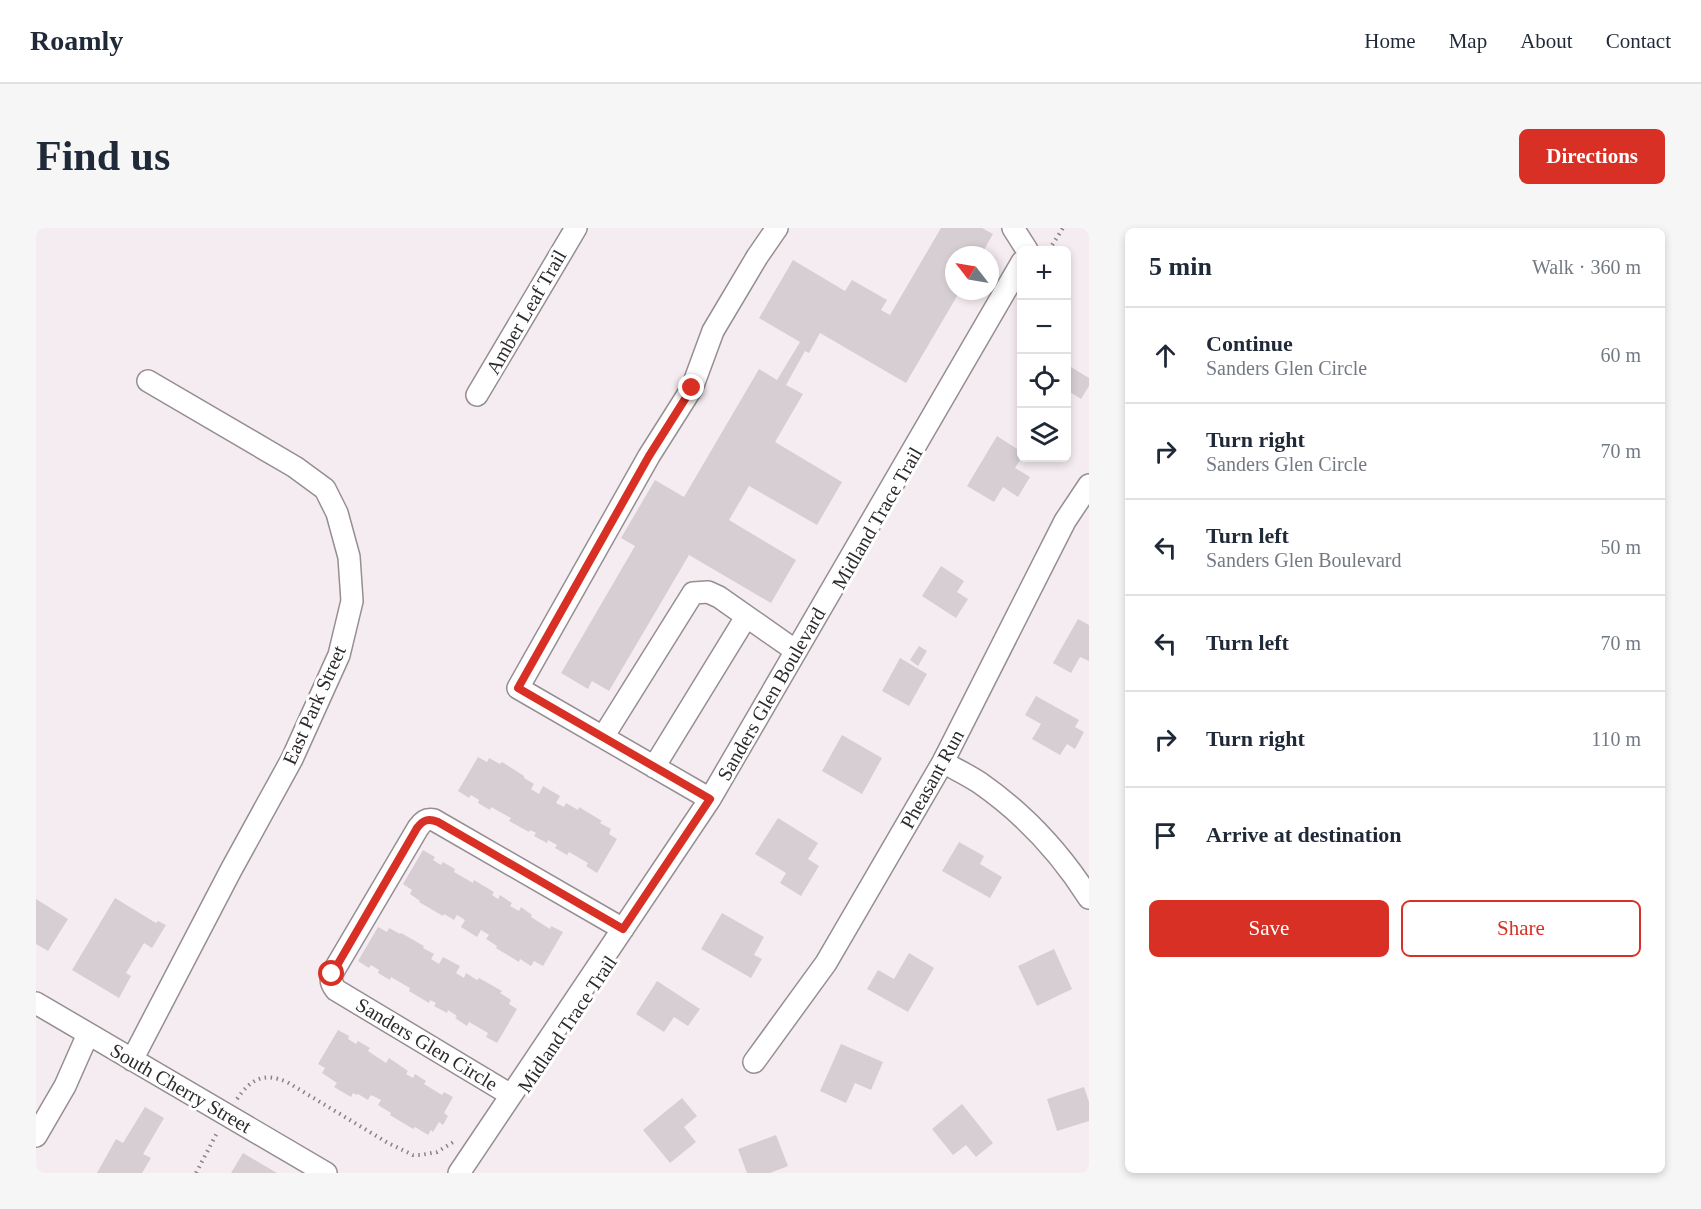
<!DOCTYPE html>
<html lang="en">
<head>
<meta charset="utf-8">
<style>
	:root { --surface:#fff; --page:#f6f6f7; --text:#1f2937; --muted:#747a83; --line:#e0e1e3; --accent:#d93025 }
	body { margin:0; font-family:"Times New Roman",serif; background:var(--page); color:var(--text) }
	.controls { position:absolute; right:18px; top:18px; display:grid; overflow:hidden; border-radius:9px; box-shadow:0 3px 9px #0003 }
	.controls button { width:54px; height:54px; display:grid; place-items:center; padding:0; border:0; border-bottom:2px solid var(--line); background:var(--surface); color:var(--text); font:30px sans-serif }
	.compass { position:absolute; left:909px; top:18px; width:54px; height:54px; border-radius:50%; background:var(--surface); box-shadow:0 3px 9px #0003; rotate:301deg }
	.stop { position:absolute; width:18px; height:18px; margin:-14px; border:4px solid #d93025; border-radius:50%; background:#fff }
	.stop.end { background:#d93025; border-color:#fff; box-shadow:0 2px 6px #0008 }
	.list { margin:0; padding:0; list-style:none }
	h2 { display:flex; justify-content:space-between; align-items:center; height:78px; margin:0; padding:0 24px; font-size:26px }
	h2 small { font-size:20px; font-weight:400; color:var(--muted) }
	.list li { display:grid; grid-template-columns:39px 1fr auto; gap:18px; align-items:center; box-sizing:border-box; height:96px; padding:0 24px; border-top:2px solid var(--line) }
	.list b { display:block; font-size:22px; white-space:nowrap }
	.list p { margin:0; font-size:20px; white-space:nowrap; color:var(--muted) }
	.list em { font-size:20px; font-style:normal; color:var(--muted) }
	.actions { display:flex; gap:12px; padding:18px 24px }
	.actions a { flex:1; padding:14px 0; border:2px solid var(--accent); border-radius:9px; text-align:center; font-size:21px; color:var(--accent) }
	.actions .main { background:var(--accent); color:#fff }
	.icon { flex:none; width:33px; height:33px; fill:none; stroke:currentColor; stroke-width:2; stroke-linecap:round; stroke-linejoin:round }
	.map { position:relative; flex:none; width:1053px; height:945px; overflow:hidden; border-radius:9px }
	header { display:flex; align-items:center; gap:36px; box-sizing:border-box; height:84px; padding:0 30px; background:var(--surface); border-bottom:2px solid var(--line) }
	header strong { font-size:28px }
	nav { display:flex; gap:33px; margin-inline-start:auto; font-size:21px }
	.intro { display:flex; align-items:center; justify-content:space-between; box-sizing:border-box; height:144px; padding:0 36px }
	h1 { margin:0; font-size:42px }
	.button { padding:15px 27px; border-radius:9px; background:var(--accent); color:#fff; font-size:21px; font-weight:700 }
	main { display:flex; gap:36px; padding:0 36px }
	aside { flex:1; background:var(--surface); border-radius:9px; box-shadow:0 3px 9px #0003 }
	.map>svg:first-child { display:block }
	.building { fill:#d6ced2 }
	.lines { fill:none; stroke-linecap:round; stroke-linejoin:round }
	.minor-casing { stroke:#968e92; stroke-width:24 }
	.path { stroke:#898386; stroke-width:4; stroke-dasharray:1.5 4.5; stroke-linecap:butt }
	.minor { stroke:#fff; stroke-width:21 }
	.route { stroke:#d93025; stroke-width:8 }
	.labels { text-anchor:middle; stroke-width:6; stroke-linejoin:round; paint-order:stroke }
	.street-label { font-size:20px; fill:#2d2a2b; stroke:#fff }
</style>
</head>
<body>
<header>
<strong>Roamly</strong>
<nav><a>Home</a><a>Map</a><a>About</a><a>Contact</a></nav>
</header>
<div class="intro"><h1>Find us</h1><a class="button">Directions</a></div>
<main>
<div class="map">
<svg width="1053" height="945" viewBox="0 0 1053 945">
	<rect width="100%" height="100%" fill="#f5ecf1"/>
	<path class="building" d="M 905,0 L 946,0 L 957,6 L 945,27 L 918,27 L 918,63 L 924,63 L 870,155 L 784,105 L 773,125 L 769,123 L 750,157 L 767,166 L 739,214 L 806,254 L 781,297 L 713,258 L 693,292 L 760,332 L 735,375 L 653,327 L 573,463 L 556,453 L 552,461 L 525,445 L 599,318 L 585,310 L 619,252 L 648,269 L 723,141 L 741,152 L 764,114 L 723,90 L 757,32 L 809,63 L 816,52 L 851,72 L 845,82 L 854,87 Z
		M 1030,136 L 1053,150 L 1053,158 L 1045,171 L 1034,164 L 1030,170 Z
		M 961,208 L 986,224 L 986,229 L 979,240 L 994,249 L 982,269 L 967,259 L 958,274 L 931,258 Z
		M 905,338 L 928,353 L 921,364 L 932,371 L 920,390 L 886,368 Z
		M 1042,391 L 1053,397 L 1053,433 L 1044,429 L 1035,445 L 1017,435 Z
		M 883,418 L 891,423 L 882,438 L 874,432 Z
		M 864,430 L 891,446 L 873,478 L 846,463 Z
		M 1000,468 L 1043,492 L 1039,499 L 1048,504 L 1039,521 L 1031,516 L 1024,527 L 996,511 L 1005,496 L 989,487 Z
		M 806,507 L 846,530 L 826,566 L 786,543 Z
		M 442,529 L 451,534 L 453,530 L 464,536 L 466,534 L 488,548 L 488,550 L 498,556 L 495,561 L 503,566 L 507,558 L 524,568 L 520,575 L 528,579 L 530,575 L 542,582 L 543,579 L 566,593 L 564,595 L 575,601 L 573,606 L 581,611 L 561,645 L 550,638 L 552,635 L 533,624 L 531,627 L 519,620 L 521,617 L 512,612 L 511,615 L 498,608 L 500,605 L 494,602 L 493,604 L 473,593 L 475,590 L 455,579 L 454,582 L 442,575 L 443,572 L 435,567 L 433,570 L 422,563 Z
		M 742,590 L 782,615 L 772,631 L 783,638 L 765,668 L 744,655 L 750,645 L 719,626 Z
		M 923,614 L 948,628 L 944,636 L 966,649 L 954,670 L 906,643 Z
		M 387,622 L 399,629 L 397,632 L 405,637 L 407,634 L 419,641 L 418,644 L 437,655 L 438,652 L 458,664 L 456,667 L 462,671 L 464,667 L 476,675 L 474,678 L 483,683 L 485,679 L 496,687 L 495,689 L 514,701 L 515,698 L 527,704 L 507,738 L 498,733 L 495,738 L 484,731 L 483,734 L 460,720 L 461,718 L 450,711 L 453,707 L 445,702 L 441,709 L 425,699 L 429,692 L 421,687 L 418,692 L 408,686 L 407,688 L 383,674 L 384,673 L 374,666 L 376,662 L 367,656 Z
		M 79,670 L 120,695 L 122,693 L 130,697 L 116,720 L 108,715 L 90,745 L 95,748 L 83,770 L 36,742 Z
		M 0,671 L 32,691 L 12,723 L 0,716 Z
		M 686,685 L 728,709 L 718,727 L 726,731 L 715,750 L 665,721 Z
		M 342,699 L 351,704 L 353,700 L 364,706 L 365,705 L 388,718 L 387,720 L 398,726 L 395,731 L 403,736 L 407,729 L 424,738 L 420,745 L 428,750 L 430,745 L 441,752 L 443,750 L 466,763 L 464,765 L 475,772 L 473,776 L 481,781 L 461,815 L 450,809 L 452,805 L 433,794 L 431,798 L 419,790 L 421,788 L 412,782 L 411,785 L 398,778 L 400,775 L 394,772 L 393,775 L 373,763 L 374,760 L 355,749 L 354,752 L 342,745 L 343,742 L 335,737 L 333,740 L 322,733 Z
		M 1018,721 L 1036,761 L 1001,778 L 982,738 Z
		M 873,725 L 898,740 L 872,784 L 831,761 L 842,742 L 858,751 Z
		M 621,753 L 664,781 L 652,798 L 638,789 L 628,804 L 600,786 Z
		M 302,802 L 313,808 L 312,811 L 320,816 L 322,813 L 334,820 L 332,823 L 350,835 L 353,830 L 372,843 L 370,846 L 377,850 L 379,846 L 390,853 L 388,856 L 406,867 L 408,864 L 417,869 L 408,885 L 412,888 L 407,897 L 403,894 L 397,904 L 395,902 L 392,907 L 379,899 L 377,901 L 354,887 L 355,885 L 342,877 L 345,872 L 335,867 L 332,872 L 322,866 L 321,867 L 317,865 L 315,869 L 298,859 L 301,855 L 286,845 L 289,840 L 282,836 Z
		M 805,816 L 847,834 L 835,862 L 819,855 L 810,875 L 784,863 Z
		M 1048,859 L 1053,874 L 1053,893 L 1021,903 L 1011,871 Z
		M 646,870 L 661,888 L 648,899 L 660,914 L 634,935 L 607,902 Z
		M 926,876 L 957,915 L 940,929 L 930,917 L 917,927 L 896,901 Z
		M 109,879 L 128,890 L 107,926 L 115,930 L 106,945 L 61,945 L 80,911 L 87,915 Z
		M 740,907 L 752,938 L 734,945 L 711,945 L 702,921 Z
		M 207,925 L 241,945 L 195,945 Z"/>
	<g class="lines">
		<defs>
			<path id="minor" d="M 977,0 L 991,22
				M 441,167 L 540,0
				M 567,509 L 657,365 L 672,364 L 683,369 L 760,423
				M 907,534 C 919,541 932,547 944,555 C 987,585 1025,626 1053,670
				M 618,539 L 710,389
				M 674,571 L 482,460 L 613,228 L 656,160 L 677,103 L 721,29 L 741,0
				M 0,775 L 290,945
				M 96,832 L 195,642 L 256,531 L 303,427 L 316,373 L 313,329 L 301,285 L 289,261 L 259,239 L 112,153
				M 718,834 L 790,735 L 907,534 L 1029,293 L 1053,257
				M 475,867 L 300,762 C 295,756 294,750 297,744 L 382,600 C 386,594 390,590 398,592 L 587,701
				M 0,908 L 29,858 L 52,806
				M 423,945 L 674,571 L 986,34"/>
		</defs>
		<use href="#minor" class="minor-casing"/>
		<path class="path" d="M 1013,22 L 1027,0
			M 201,871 C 215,851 227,844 251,854 L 352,915 L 377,927 L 385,927 L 401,924 L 419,913
			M 160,945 L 182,903"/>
		<use href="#minor" class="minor"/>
	</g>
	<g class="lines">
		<path class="route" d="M 296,746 L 381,600 C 387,592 392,590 402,594 L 587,701 L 674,571 L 482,460 L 613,228 L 656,160"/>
	</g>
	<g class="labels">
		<g class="street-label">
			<text transform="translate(490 84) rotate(-60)" y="7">Amber Leaf Trail</text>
			<text transform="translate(841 290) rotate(-60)" y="7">Midland Trace Trail</text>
			<text transform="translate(735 466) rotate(-60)" y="7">Sanders Glen Boulevard</text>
			<text transform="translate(278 477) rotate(-66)" y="7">East Park Street</text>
			<text transform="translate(896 551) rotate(-61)" y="7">Pheasant Run</text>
			<text transform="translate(531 796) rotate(-56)" y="7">Midland Trace Trail</text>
			<text transform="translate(391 816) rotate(31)" y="7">Sanders Glen Circle</text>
			<text transform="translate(145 860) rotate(30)" y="7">South Cherry Street</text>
		</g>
	</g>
</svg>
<div class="controls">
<button>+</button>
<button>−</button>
<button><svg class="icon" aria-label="locate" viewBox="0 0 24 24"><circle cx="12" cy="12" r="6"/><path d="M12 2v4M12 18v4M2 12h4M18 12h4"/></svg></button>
<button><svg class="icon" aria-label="layers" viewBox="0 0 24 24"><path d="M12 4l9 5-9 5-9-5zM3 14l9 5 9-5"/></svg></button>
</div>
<svg class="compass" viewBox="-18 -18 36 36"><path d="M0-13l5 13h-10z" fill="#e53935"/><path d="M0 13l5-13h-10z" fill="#747a83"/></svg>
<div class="stop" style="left:296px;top:746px"></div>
<div class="stop end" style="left:656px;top:160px"></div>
</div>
<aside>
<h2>5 min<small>Walk · 360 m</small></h2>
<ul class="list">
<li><svg class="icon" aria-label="ahead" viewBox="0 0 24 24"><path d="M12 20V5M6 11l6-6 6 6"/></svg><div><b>Continue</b><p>Sanders Glen Circle</p></div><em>60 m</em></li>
<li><svg class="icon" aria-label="right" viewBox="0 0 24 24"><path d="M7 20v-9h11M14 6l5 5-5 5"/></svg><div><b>Turn right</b><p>Sanders Glen Circle</p></div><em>70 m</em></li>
<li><svg class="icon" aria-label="left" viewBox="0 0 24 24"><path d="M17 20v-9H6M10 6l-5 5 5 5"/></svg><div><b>Turn left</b><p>Sanders Glen Boulevard</p></div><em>50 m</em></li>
<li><svg class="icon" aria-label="left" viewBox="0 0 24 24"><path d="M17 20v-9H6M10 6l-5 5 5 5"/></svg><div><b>Turn left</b></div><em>70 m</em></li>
<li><svg class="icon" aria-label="right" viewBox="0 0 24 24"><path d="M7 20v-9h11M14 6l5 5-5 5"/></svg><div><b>Turn right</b></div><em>110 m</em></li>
<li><svg class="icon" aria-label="arrive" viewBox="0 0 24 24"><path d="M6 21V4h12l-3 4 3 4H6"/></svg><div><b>Arrive at destination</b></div></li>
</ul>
<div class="actions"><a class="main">Save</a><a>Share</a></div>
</aside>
</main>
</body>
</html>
